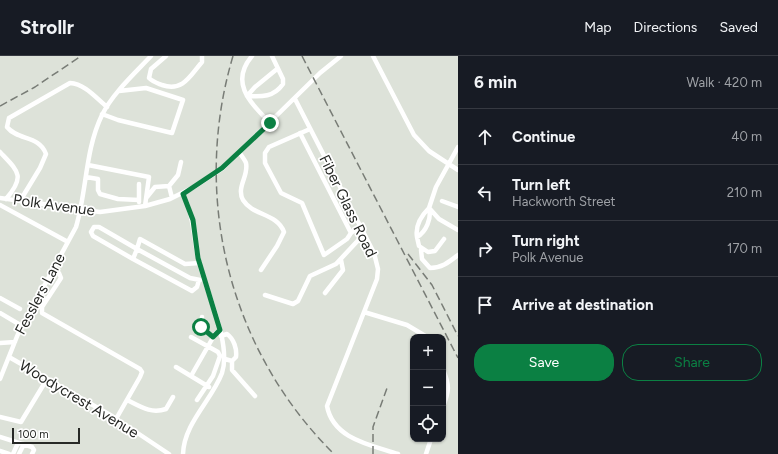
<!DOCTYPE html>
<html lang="en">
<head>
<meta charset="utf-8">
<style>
	:root { --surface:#171b24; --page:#242831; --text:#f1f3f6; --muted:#9ea1a6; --line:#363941; --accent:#0b8043 }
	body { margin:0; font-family:Figtree,sans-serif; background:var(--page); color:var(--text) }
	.controls { position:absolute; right:12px; bottom:12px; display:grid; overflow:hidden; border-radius:8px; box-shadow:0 1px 3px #0004 }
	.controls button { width:36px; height:36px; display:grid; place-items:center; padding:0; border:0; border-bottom:1px solid var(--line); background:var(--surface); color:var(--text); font:20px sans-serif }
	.scale { position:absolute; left:12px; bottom:10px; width:68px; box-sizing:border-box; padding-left:4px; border:2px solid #272926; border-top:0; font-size:11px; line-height:14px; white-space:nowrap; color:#272926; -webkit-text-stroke:3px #fff; paint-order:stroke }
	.stop { position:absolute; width:12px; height:12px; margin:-9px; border:3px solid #0b8043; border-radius:50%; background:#fff }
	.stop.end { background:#0b8043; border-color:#fff; box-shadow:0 1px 4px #0008 }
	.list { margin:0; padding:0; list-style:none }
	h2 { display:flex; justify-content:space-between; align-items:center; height:52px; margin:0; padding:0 16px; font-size:17px }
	h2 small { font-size:13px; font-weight:400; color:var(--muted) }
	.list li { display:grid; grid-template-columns:26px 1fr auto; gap:12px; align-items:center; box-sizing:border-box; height:56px; padding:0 16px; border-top:1px solid var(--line) }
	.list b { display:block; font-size:15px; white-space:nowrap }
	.list p { margin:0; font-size:13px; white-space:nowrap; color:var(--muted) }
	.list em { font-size:13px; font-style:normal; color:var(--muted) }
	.actions { display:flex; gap:8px; padding:12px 16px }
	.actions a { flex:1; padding:9px 0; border:1px solid var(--accent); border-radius:16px; text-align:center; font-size:14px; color:var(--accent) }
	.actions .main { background:var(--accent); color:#fff }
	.icon { flex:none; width:22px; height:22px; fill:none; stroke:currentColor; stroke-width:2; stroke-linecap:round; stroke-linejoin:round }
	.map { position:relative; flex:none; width:458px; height:398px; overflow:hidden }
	header { display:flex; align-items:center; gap:24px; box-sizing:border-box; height:56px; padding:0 20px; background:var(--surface); border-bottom:1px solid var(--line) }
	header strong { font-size:19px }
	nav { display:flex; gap:22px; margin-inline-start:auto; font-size:14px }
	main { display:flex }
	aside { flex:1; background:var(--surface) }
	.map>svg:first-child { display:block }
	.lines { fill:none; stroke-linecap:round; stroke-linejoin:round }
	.minor { stroke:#fff; stroke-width:4.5 }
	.rail { stroke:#787c76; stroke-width:1.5; stroke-dasharray:8 4; stroke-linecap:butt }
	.route { stroke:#0b8043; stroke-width:5 }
	.labels { text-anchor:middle; stroke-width:3.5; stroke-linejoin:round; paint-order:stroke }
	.street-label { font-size:15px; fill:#272926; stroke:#fff }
</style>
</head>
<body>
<header>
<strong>Strollr</strong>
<nav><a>Map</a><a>Directions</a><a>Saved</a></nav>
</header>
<main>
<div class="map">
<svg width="458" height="398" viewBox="0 0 458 398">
	<rect width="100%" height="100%" fill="#dde2d9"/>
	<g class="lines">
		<path class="minor" d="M 166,0 L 151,13 L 149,22 C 153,26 157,27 162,29 C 183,36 190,20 202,6 L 202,0
			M 252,0 C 229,27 251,47 270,67
			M 373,0 L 414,79 L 429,95 L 458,114
			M 247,40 C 262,41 274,41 283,28 L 283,23 L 272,0
			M 247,40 L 255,31 L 277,13
			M 295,43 L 374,197 L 378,213 L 377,223 L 327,350 C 333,383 371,389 398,398
			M 102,58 L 118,64 L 172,77 L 183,44 L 146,32 L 119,35
			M 310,73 L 269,91 L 265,97 L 265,107 L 281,137 L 302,147 L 324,199 L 347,183 L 351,177 L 360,170
			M 300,77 L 351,177
			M 0,96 C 18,115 26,120 6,143
			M 239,96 C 241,99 245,104 246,107 C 249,120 236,131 243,144 C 253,160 277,157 284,176 L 277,190 L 261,214
			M 88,109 L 149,121 L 145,150
			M 86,121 L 98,123 L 98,134 L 100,138 L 118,143 L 139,144
			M 169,130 L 178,119 L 181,106
			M 183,138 C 194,161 193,178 198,202 C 205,234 232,287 222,317 C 212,344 184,367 183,398
			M 147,141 L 155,131 L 169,130 L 172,142
			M 0,142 L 100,156 L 145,150 L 170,143 L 194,131 L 223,112 L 320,17 L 341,0
			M 20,145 L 40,112 L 46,98 C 39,79 18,85 7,71 L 9,62 L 70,27 C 85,28 96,42 107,51
			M 442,145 L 458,151
			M 139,146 L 139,128
			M 0,149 L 68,186
			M 429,152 L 436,131 L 458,91
			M 429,152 C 432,162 426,176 417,181 C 415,169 421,160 429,152 Z
			M 430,153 L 439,163 L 458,174
			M 417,181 L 419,190 L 428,196 L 435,195 L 444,183
			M 421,194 L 422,203 L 430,212 C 442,212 449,206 458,199
			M 133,203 L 93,180 L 91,176 L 94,171 L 99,171 L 137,193 L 133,203 L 192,235 L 197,231 L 199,224
			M 200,207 L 185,208 L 140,183 L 137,193 L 190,222 L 200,224
			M 52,214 L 59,217 L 61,222 L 42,251 L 42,257 L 140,313 L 142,316 L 140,321 L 116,363
			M 325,237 L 343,214 L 341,204
			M 265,239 L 293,248 L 298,245 L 310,220 L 336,208 L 364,178
			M 0,242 L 20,253
			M 364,256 L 407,269 L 427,281
			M 0,257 L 22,270
			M 202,261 L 201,271 L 213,281
			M 221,280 L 227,278 C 234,283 237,293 236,301 L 232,305
			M 191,281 L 218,296 L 220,300 L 213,320 L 197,344
			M 0,287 L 15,286
			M 9,301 L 112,360 L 169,398
			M 225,303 L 232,305 L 232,314 L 255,340
			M 176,311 L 209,331
			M 443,313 C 450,330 449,335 443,351
			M 191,320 L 215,278 L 220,274
			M 0,323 L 18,278 L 76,171 C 87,134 85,94 102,59 C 113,37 134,18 151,0
			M 127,344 C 141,351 151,358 166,353 L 173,341
			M 0,361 L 21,366 L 47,323
			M 0,381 L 32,391 L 34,394 L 32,398
			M 0,395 L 9,398
			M 13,398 L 18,387
			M 19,398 L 24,388
			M 426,398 L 431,383"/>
		<path class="rail" d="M 233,0 C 191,141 229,294 334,398
			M 302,0 L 458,302
			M 0,50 L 35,31 L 81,0
			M 408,198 L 432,229 L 458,280
			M 373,398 L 373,371 L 387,332"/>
	</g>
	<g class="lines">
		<path class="route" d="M 201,271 L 213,281 L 220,274 L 198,202 L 193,164 L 183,138 L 222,112 L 270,67"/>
	</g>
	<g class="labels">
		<g class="street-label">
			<text transform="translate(54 149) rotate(8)" y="5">Polk Avenue</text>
			<text transform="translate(348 150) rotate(64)" y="5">Fiber Glass Road</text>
			<text transform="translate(40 238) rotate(-62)" y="5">Fesslers Lane</text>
			<text transform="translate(79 343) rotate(31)" y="5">Woodycrest Avenue</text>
		</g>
	</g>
</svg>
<div class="controls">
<button>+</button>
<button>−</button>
<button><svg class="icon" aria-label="locate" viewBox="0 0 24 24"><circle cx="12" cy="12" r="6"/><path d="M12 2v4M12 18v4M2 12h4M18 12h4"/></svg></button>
</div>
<div class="scale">100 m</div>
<div class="stop" style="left:201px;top:271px"></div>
<div class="stop end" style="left:270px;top:67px"></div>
</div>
<aside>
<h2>6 min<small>Walk · 420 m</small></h2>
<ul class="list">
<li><svg class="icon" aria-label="ahead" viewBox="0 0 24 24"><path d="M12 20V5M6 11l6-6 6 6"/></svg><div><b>Continue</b></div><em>40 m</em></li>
<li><svg class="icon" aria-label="left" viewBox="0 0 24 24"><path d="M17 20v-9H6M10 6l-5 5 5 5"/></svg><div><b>Turn left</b><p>Hackworth Street</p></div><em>210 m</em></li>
<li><svg class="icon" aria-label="right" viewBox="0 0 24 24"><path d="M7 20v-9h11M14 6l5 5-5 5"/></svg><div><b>Turn right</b><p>Polk Avenue</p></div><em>170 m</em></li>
<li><svg class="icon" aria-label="arrive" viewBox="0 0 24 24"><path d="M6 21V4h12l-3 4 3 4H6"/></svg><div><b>Arrive at destination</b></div></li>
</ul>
<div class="actions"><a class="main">Save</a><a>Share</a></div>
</aside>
</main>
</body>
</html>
